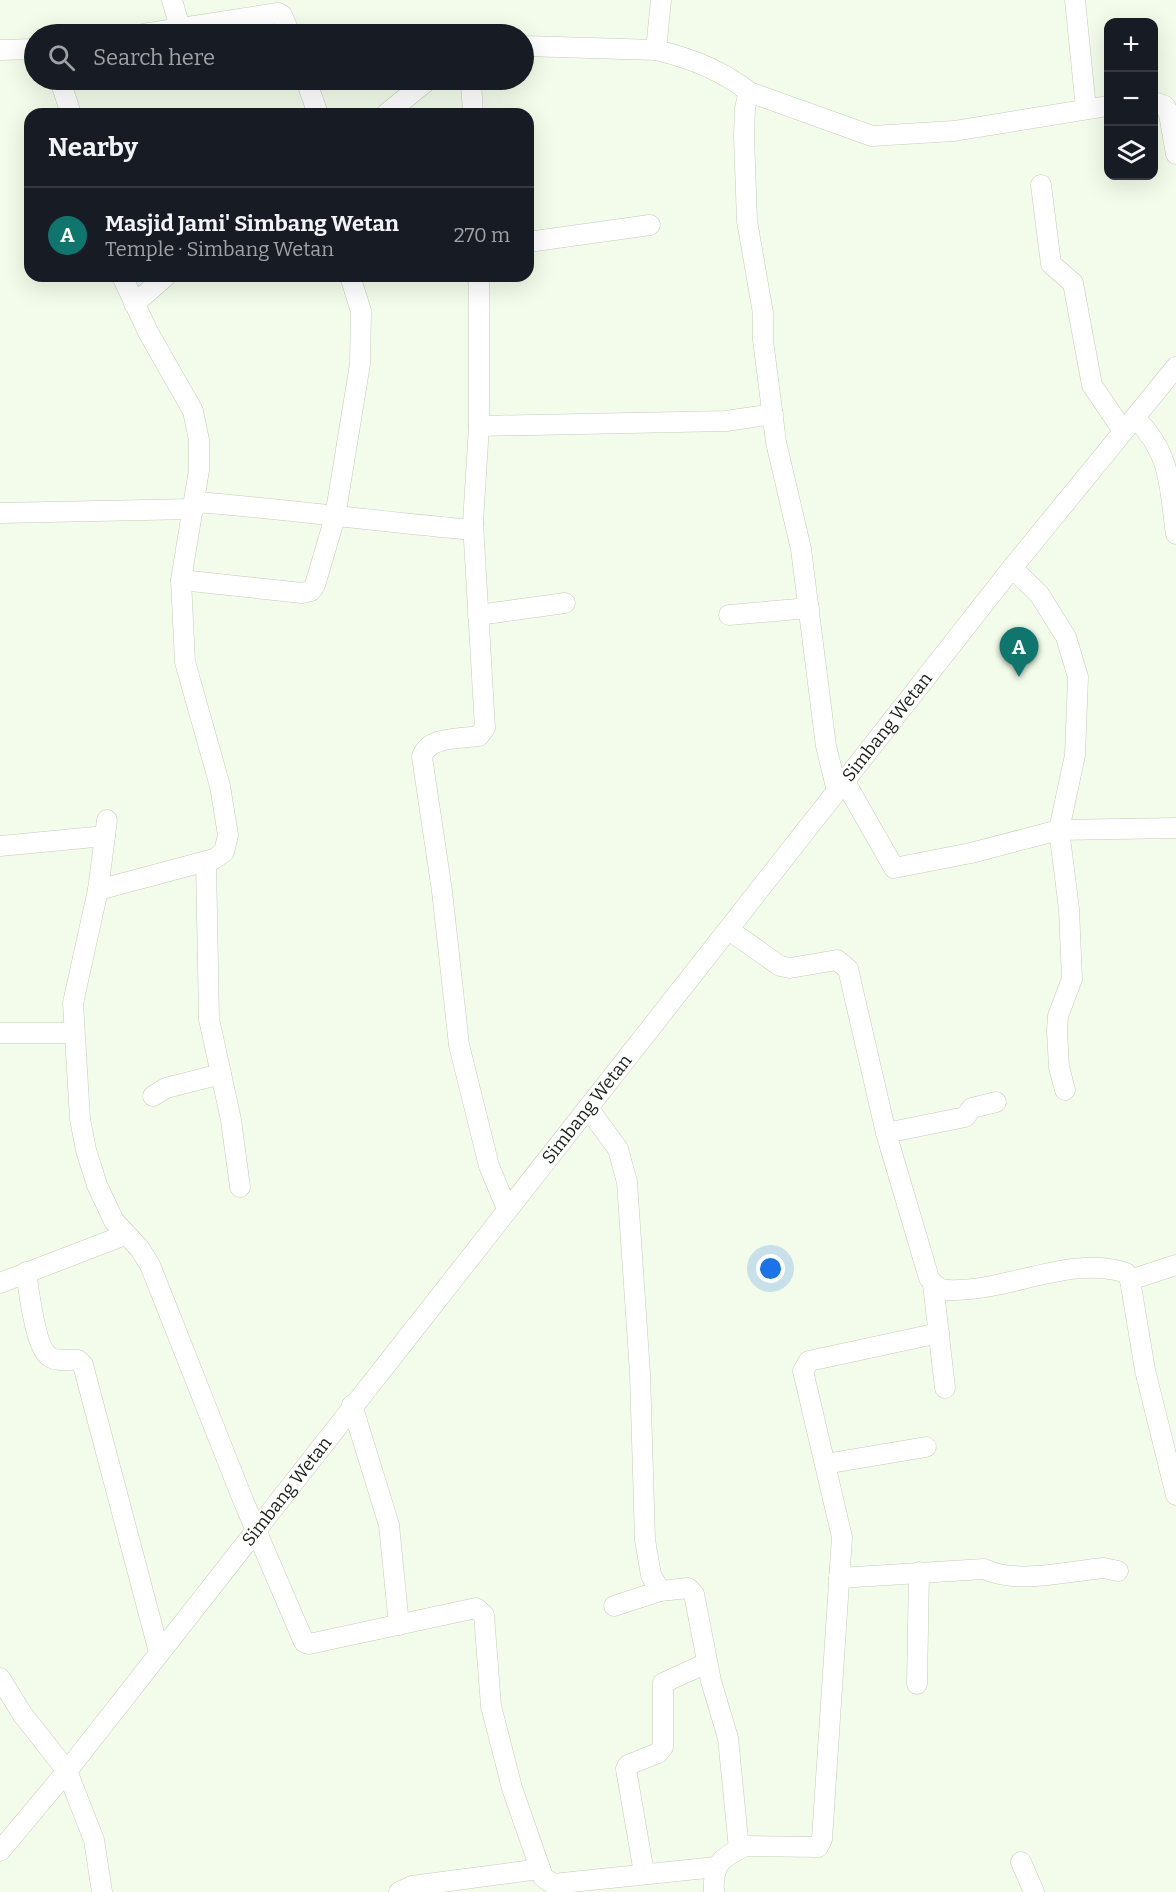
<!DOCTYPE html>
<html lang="en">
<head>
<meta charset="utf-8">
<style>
	:root { --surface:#171b24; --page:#20242c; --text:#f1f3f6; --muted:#9ea1a6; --line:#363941; --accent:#0f766e }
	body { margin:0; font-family:Bitter,serif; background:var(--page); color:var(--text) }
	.controls { position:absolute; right:18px; top:18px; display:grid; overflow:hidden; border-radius:12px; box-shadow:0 6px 24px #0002 }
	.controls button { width:54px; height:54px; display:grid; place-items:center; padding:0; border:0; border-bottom:2px solid var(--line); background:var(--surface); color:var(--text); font:30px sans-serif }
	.you { position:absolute; left:771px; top:1269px; width:21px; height:21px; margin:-15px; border:4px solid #fff; border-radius:50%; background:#1a73e8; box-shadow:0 0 0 9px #1a73e833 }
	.badge { display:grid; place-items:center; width:39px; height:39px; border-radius:50%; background:var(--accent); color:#fff; font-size:20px; font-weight:700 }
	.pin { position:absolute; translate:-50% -50px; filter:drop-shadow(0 2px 3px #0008) }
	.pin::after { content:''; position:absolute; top:32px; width:21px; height:18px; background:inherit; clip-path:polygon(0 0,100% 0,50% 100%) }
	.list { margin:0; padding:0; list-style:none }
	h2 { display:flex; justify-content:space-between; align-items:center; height:78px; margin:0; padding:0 24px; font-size:26px }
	h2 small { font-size:20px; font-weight:400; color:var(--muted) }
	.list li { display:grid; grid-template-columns:39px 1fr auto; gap:18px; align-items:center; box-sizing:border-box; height:96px; padding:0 24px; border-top:2px solid var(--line) }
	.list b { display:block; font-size:22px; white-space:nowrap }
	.list p { margin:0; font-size:20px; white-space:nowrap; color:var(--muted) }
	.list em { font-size:20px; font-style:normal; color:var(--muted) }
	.icon { flex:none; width:33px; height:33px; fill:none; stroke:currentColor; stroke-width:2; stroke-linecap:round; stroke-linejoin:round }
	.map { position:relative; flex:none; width:1176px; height:1892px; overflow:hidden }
	.search { position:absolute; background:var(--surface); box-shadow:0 6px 24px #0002; left:24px; top:24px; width:510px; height:66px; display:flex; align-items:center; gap:15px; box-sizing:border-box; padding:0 21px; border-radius:33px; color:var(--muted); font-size:22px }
	.panel { position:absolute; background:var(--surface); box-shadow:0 6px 24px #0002; left:24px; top:108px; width:510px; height:174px; border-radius:18px }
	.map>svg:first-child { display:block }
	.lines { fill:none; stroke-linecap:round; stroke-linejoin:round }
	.minor-casing { stroke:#c3ccba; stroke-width:21 }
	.minor { stroke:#fff; stroke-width:20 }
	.labels { text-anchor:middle; stroke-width:6; stroke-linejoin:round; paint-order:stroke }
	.street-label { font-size:18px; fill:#1a1e17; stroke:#fff }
</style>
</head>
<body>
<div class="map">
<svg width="1176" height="1892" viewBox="0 0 1176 1892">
	<rect width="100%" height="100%" fill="#f3fcea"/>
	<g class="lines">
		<defs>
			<g id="minor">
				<path d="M 172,0 L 180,28"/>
				<path d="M 661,0 L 656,50 C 690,58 722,70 749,92"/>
				<path d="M 1075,0 L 1086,109"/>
				<path d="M 143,34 L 278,13 L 282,15 L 290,34"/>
				<path d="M 524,46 L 656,50"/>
				<path d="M 0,50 L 34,49"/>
				<path d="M 60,80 L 71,114"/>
				<path d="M 306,80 L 318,114"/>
				<path d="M 471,80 L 473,114"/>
				<path d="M 1154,102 L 1165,106 L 1169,114 L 1176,154"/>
				<path d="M 386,114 L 428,80"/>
				<path d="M 1041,185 L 1051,264 L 1073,283 L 1092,385 L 1123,431"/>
				<path d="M 528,242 L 650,225"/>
				<path d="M 122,276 L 148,332 L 193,411 L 199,440 L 199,470 L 181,580 L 185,662 L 220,786 L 228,835 L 224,852 L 214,859 L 98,890 L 73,1003 L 80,1119 L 86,1150 L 97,1185 L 114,1221 L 140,1249 L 150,1265 L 243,1500 L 304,1642 L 309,1644 L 476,1608 L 484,1615 L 491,1706 L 512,1788 L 543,1877 L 553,1884 L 716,1867"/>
				<path d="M 134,304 L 166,276"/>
				<path d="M 1135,418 C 1172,454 1169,486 1176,534"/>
				<path d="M 479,426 L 726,421 L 773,414"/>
				<path d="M 196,502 C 285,509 374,521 463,529 L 470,528 L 473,523 L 479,426 L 479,276"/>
				<path d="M 0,513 L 194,509"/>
				<path d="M 473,523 L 485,728 L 479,736 C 461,739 428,736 422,757 L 442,891 L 459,1045 L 489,1166 L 507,1209"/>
				<path d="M 1012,568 L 1039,594 L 1066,637 L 1078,677 L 1075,755 L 1059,830 L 1069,909 L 1072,979 L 1058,1016 L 1057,1031 L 1059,1067 L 1065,1090"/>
				<path d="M 181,580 L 302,593 L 311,591 L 315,585 L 335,517 L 360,364 L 361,311 L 350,276"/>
				<path d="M 478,615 L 565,603"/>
				<path d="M 729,615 L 809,608"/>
				<path d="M 845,782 L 894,868 L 971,853 L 1059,830 L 1176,828"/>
				<path d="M 837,791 L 826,746 L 801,549 L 776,442 L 763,340 L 763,313 L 747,221 L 744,136 L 745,108 L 749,92 L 872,136 L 954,131 L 1108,106"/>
				<path d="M 0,846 L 105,836"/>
				<path d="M 206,862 L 209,1019 L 231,1120 L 240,1187"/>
				<path d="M 98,890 L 107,820"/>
				<path d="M 729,930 L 780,966 L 790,968 L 837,960 L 848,969 L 886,1133 L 929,1278 C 934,1285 939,1290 947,1290 C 1005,1293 1071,1254 1126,1273 L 1130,1280 L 1145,1370 L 1176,1495"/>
				<path d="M 0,1033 L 74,1033"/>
				<path d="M 153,1096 L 166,1088 L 221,1074"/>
				<path d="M 588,1108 L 618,1149 L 627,1182 L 640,1373 L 645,1540 L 651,1575 L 660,1591 L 688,1588 L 694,1594 L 711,1681 L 728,1738 L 739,1849"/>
				<path d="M 886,1133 L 965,1117 L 972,1108 L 996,1102"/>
				<path d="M 26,1272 C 29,1290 35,1349 50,1357 C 57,1362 69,1359 78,1360 L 83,1365 L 159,1652"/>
				<path d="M 1130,1280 L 1176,1265"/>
				<path d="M 0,1283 L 125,1235"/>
				<path d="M 933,1284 L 945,1388"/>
				<path d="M 352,1405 L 389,1525 L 399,1625"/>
				<path d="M 825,1464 L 926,1447"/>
				<path d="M 839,1578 L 984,1569 C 1019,1585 1067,1571 1104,1568 L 1118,1571"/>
				<path d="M 614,1606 L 660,1591"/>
				<path d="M 0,1678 L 23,1715 L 67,1771 L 94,1840 L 102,1892"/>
				<path d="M 917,1684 L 919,1572"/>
				<path id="s1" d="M 0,1851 L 67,1771 L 1012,568 L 1176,367"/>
				<path d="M 1021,1862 L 1034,1892"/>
				<path d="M 644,1873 L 626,1769 L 628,1765 L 658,1753 L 663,1747 L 663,1683 L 707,1663"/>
				<path d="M 399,1892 L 412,1886 L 540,1869"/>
				<path d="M 714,1892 C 712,1865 721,1857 746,1846 L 818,1847 L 822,1839 L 842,1537 L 803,1371 L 809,1361 L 939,1333"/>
			</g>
		</defs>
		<use href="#minor" class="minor-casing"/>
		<use href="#minor" class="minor"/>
	</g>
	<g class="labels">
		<g class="street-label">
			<text dy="6" stroke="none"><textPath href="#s1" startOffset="1432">Simbang Wetan</textPath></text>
			<text dy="6" stroke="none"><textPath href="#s1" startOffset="946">Simbang Wetan</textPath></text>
			<text dy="6" stroke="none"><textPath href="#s1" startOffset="460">Simbang Wetan</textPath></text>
		</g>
	</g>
</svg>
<div class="controls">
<button>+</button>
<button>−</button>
<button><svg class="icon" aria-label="layers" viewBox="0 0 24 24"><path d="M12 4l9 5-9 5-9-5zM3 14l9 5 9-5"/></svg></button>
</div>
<div class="you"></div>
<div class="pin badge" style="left:1019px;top:677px">A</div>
<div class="search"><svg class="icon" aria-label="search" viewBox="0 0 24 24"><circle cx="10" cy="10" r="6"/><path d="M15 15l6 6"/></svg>Search here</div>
<section class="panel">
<h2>Nearby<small></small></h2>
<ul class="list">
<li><span class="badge">A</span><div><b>Masjid Jami' Simbang Wetan</b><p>Temple · Simbang Wetan</p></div><em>270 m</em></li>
</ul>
</section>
</div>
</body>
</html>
